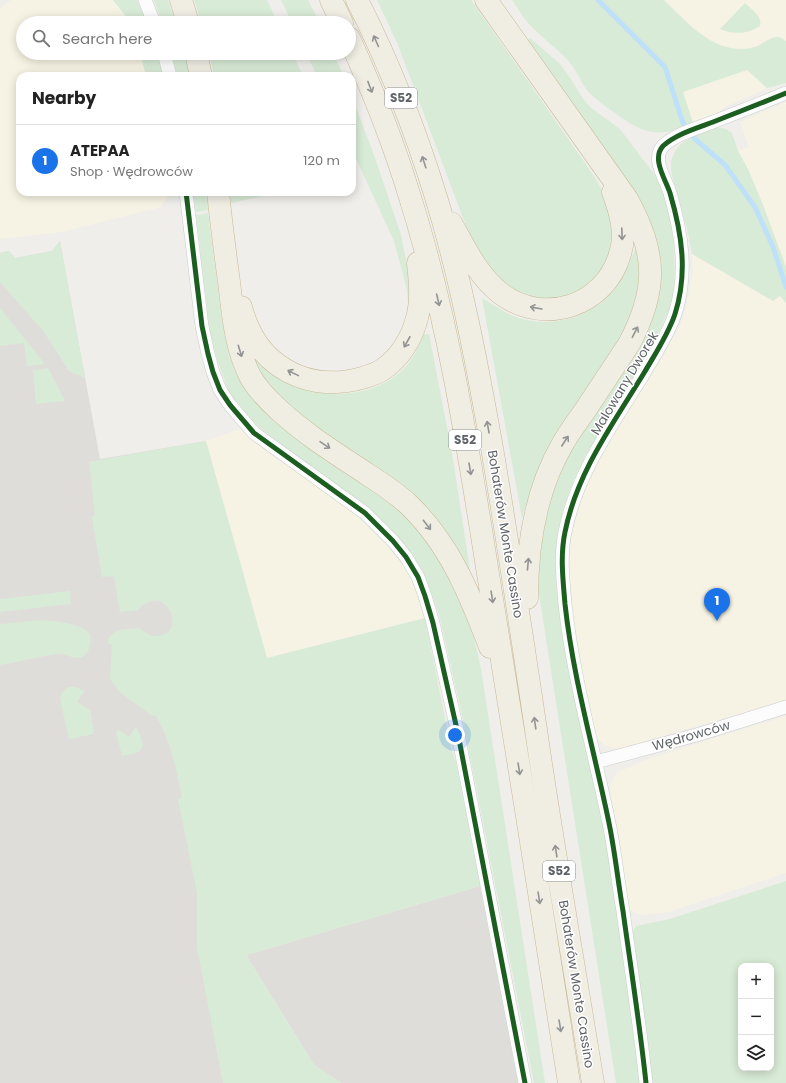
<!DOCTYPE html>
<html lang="en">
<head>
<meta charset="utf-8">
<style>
	:root { --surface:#fff; --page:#f6f6f6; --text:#222; --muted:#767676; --line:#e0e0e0; --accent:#1a73e8 }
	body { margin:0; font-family:Poppins,sans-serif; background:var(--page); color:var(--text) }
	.controls { position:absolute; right:12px; bottom:12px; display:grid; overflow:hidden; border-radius:8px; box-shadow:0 2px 10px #0003 }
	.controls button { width:36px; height:36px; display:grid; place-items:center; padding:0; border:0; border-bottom:1px solid var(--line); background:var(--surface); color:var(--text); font:20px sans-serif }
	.you { position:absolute; left:455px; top:735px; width:14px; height:14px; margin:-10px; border:3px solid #fff; border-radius:50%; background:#1a73e8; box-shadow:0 0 0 6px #1a73e833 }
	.badge { display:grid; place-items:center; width:26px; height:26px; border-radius:50%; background:var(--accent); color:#fff; font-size:13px; font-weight:700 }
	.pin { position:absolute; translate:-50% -33px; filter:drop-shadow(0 1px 2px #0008) }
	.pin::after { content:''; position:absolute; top:21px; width:14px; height:12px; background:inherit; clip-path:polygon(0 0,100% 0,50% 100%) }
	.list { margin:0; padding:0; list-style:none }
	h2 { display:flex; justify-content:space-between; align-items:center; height:52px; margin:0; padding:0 16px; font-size:17px }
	h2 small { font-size:13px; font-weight:400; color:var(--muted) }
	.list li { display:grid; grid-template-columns:26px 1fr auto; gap:12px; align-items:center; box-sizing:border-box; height:72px; padding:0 16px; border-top:1px solid var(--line) }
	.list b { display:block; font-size:15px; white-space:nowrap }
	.list p { margin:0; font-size:13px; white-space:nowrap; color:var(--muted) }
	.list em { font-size:13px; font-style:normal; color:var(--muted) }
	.icon { flex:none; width:22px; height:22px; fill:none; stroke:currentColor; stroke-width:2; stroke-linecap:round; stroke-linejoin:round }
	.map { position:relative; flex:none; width:786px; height:1083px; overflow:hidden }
	.search { position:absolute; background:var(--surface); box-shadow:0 2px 10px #0003; left:16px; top:16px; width:340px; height:44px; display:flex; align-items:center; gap:10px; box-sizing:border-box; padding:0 14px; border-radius:22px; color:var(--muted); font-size:15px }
	.panel { position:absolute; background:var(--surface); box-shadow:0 2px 10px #0003; left:16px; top:72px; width:340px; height:124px; border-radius:12px }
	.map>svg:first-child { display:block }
	.commercial { fill:#f7f3e4 }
	.industrial { fill:#dfddda }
	.green { fill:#d8ebd6; fill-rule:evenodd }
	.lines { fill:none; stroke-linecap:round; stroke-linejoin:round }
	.stream { stroke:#bfe0f9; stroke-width:5 }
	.street-casing { stroke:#cbcccc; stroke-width:14 }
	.highway-casing { stroke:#c8b996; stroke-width:23 }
	.street { stroke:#fdfcfc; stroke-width:13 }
	.highway { stroke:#f0ede3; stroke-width:22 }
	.cycleway-casing { stroke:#fff; stroke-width:8 }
	.cycleway { stroke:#1b5e20; stroke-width:5 }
	.oneway { stroke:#929393 }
	.labels { text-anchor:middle; stroke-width:3; stroke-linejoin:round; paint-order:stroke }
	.shield { fill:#fff; stroke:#8f9295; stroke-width:1 }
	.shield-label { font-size:12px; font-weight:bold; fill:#5f6368 }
	.street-label { font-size:13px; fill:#5f6368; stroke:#fff }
</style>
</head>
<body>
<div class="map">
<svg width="786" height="1083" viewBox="0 0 786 1083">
	<rect width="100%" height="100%" fill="#efeeea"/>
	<path class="commercial" d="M 11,0 L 113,0 L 131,23 L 23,23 L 23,53 L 149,53 L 156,76 L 20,76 L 20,192 L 171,192 L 161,207 L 62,232 L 0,239 L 0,8 Z
		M 615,0 L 786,0 L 786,83 L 767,88 L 725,107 L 716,114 L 693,123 L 683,92 Z
		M 786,102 L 786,267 L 763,205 L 748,169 L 738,151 L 749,147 L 740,122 Z
		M 692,254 L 773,301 L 780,296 L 786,303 L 786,700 L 621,748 L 612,748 L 605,745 L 595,736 L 574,639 L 568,585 L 569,561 L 572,533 L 586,485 L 596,463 L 663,356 L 682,322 L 688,300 L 693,271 Z
		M 240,429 L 353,512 L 383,539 L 403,566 L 413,583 L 425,618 L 267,658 L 206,441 Z
		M 786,716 L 786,873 L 668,912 L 642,915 L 630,910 L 610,789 L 612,780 L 618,772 L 651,758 Z"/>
	<path class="industrial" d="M 60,241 L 100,459 L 206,441 L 164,687 L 262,1083 L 0,1083 L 0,253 L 9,251 L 15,258 L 52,251 Z
		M 480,886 L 518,1083 L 341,1083 L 314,1065 L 246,955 Z"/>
	<path class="green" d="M 113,0 L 137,0 L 147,23 L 131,23 Z
		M 154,0 L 168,0 L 176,23 L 162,23 Z
		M 194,0 L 267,0 L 278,23 L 201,23 Z
		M 281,0 L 308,0 L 320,23 L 292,23 Z
		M 377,0 L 471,0 L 576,150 L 596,179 L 605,196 L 613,228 L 612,243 L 604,267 L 596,278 L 578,292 L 556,299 L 530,298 L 502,284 L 472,242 L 398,45 Z
		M 512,0 L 664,0 C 683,18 704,43 731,48 C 739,50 750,49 758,46 C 764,43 771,36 778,37 C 781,37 784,40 786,41 L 786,83 L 767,88 L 747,70 L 683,92 L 693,123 C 655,140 643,133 612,111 C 603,104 593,98 586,89 C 579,78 575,68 566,58 C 555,47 541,37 530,25 C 523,18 518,8 512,0 Z
		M 745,3 C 751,9 763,16 760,26 C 748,34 734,35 720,29 Z
		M 530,38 L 560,64 L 571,79 L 581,96 L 590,107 L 620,129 L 654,174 L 663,190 L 670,216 L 674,243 L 675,286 L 669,310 L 654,342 L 619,403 L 585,456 L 574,480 L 565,503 L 558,532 L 556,560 L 556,586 L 565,641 L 605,827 L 620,923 L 640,1083 L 616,1083 L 537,582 L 537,561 L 550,497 L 565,459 L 649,325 L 637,197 L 613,160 L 528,40 Z
		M 140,53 L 158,53 L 163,76 L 146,76 Z
		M 172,53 L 185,53 L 190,76 L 177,76 Z
		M 209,53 L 292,53 L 303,76 L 214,76 Z
		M 306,53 L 333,53 L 344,76 L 317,76 Z
		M 352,97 L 373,152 L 401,235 L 410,279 L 411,300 L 408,302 L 407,290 L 394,241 L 352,150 Z
		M 715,127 L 726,129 L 732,133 L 738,151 L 748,169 L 763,205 L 786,267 L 786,303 L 780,296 L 773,301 L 692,254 L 687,228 L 671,172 L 671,161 L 675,151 L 682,143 L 692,137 Z
		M 193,192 L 206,192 L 208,210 L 196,212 Z
		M 230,192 L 282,192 L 231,203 Z
		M 208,213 C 211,239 215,264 218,289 C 222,319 225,353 240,380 C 249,397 264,411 278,424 L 384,498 L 409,519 L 423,534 L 445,568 L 470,624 L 475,642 L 481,669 L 545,1083 L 534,1083 L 462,715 L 439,614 L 429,587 L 419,567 L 406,546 L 388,526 L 370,510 L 280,444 L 251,420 L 236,402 L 228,390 L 216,356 L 209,325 L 196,215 Z
		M 60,241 L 85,378 L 69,371 L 44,332 L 0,282 L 0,253 L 9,251 L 15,258 L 52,251 Z
		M 637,245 C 639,260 640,275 639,290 C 637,304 631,317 624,330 C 604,371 572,404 550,444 C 538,468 530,493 522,518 L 482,298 C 494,305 506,314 519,318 C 554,329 596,316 617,286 C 626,274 631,258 637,245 Z
		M 0,308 L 45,364 L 27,366 L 24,343 L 0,346 Z
		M 424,334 L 429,334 L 452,453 L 470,570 L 468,571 L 279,398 L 263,376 L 253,357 C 264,366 274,377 287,383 C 325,401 384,398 410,361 C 416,353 420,343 424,334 Z
		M 48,368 L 65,401 L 36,404 L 33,370 Z
		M 206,441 L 267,658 L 425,618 L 451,749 L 456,762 L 480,886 L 246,955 L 314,1065 L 341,1083 L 223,1083 L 197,947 L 197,893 L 178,799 L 182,798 C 176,769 171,739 155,715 L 152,716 L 120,692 L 110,679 L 112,645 L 108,643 C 110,627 127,630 139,628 C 147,634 154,639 165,634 C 184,624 163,582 138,610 L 120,612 L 114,576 L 102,577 L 92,517 L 95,516 L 89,462 Z
		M 70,591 L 71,604 L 0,612 L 0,599 Z
		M 42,620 C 54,621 80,623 89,633 C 91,637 91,641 90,645 C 89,650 86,655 82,657 C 74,660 66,653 58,654 C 39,656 19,662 0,665 L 0,624 Z
		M 70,687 L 76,687 L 84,691 L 77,702 L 90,710 L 94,734 L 69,739 L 60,698 C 62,693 64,689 70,687 Z
		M 136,727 L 141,737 L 143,746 L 139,752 L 122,756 L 116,732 L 118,729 L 129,737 Z
		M 786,881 L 786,1083 L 651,1083 L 632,933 L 636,926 L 670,919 ZM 741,966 L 771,966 L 771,1068 L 741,1068 Z"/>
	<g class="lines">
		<path class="stream" d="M 598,0 L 665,67 L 683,123 L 695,139 L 725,165 L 755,207 L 773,247 L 786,287"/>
		<defs>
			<path id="street" d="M 145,0 L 154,23
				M 164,53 L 170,76
				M 186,192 L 202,326 L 208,354 L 213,372 L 220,390 L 230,405 L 254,433 L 365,513 L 393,541 L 406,557 L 418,577 L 425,596 L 433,623 L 458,734 L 525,1083
				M 596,762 L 700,734 L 786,707
				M 646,1083 C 640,1026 631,969 623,911 C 618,882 615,852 609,823 C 594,750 573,678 565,604 C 563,580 560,556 565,532 C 577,472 613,424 644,373 C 655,354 668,335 675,314 C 688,273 682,234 670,193 C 666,180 651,159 663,146 C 676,134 697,128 713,122 C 738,112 762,103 786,93"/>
			<path id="highway" d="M 181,0 L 188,23
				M 331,0 L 342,23
				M 357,0 C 389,63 415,129 436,197 C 461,279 477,364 492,448 C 508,542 522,636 536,730 C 553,848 574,965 593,1083
				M 486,0 L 627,199 C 657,253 658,289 629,344 C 614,367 599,389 584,412 C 576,423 568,434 562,445 C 535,492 527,545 527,598
				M 349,38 C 372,89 393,141 409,194 C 451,326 471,468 493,605 C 519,764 544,924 569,1083
				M 196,53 L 201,76
				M 218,192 C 221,222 225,252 229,282 C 233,314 235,346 250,376 C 257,389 268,400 279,410 C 306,435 337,454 367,474 C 381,483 396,493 408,504 C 450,544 470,595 490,647
				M 451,223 C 465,247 477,275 500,293 C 543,326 605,307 620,254 C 627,234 620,211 613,192
				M 241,307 C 247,330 258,351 278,365 C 303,383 333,386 362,378 C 369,376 376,374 382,370 C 400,358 412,338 417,318 C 422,300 420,281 418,263"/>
		</defs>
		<use href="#street" class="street-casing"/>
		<use href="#highway" class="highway-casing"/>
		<use href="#street" class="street"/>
		<use href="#highway" class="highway"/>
		<defs>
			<path id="cycleway" d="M 186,192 L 202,326 L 208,354 L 213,372 L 220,390 L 230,405 L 254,433 L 365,513 L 393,541 L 406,557 L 418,577 L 425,596 L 433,623 L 458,734 L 525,1083
				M 646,1083 C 640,1026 631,969 623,911 C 618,882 615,852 609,823 C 594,750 573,678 565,604 C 563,580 560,556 565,532 C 577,472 613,424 644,373 C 655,354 668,335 675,314 C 688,273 682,234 670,193 C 666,180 651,159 663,146 C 676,134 697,128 713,122 C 738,112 762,103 786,93"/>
		</defs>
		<use href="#cycleway" class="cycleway-casing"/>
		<use href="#cycleway" class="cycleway"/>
	</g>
	<defs><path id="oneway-shaft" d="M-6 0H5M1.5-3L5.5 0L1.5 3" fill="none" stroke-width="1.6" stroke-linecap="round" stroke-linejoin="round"/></defs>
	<g class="oneway">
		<use href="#oneway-shaft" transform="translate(376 41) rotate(-114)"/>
		<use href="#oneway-shaft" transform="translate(370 87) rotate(69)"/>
		<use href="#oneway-shaft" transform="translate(424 162) rotate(-108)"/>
		<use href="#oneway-shaft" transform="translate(622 234) rotate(88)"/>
		<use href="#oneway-shaft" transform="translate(438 300) rotate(77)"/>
		<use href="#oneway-shaft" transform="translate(536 308) rotate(-170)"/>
		<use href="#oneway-shaft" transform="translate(635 332) rotate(-63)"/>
		<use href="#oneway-shaft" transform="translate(407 342) rotate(119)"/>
		<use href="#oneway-shaft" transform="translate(240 351) rotate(73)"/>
		<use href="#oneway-shaft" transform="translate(293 373) rotate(-154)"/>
		<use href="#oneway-shaft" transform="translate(488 427) rotate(-100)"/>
		<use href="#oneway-shaft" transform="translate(565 441) rotate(-57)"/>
		<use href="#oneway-shaft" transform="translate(325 445) rotate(34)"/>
		<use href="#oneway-shaft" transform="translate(470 469) rotate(80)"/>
		<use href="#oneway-shaft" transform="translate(427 525) rotate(52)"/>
		<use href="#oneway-shaft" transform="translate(528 564) rotate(-85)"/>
		<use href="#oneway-shaft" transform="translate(492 597) rotate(81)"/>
		<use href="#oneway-shaft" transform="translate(535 723) rotate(-98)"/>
		<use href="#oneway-shaft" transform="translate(519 769) rotate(81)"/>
		<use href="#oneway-shaft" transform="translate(556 851) rotate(-99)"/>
		<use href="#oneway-shaft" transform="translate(539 898) rotate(81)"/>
		<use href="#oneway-shaft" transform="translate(560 1026) rotate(81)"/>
	</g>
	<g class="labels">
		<g class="shield">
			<rect x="385" y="88" width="32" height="20" rx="3"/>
			<rect x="449" y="430" width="32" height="20" rx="3"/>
			<rect x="543" y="861" width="32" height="20" rx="3"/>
		</g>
		<g class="shield-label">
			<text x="401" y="102">S52</text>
			<text x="465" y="444">S52</text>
			<text x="559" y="875">S52</text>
		</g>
		<g class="street-label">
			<text transform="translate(624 383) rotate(-59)" y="5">Malowany Dworek</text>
			<text transform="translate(506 534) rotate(81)" y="5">Bohaterów Monte Cassino</text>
			<text transform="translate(691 735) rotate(-16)" y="5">Wędrowców</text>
			<text transform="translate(577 984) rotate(81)" y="5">Bohaterów Monte Cassino</text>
		</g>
	</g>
</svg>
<div class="controls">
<button>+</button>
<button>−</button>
<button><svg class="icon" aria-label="layers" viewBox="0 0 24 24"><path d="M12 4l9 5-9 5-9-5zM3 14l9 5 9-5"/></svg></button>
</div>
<div class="you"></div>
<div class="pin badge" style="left:717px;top:621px">1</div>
<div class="search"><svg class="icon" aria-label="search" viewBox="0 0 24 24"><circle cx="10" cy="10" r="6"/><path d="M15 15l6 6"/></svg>Search here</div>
<section class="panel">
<h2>Nearby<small></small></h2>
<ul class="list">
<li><span class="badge">1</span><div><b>ATEPAA</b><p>Shop · Wędrowców</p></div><em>120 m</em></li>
</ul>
</section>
</div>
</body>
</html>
